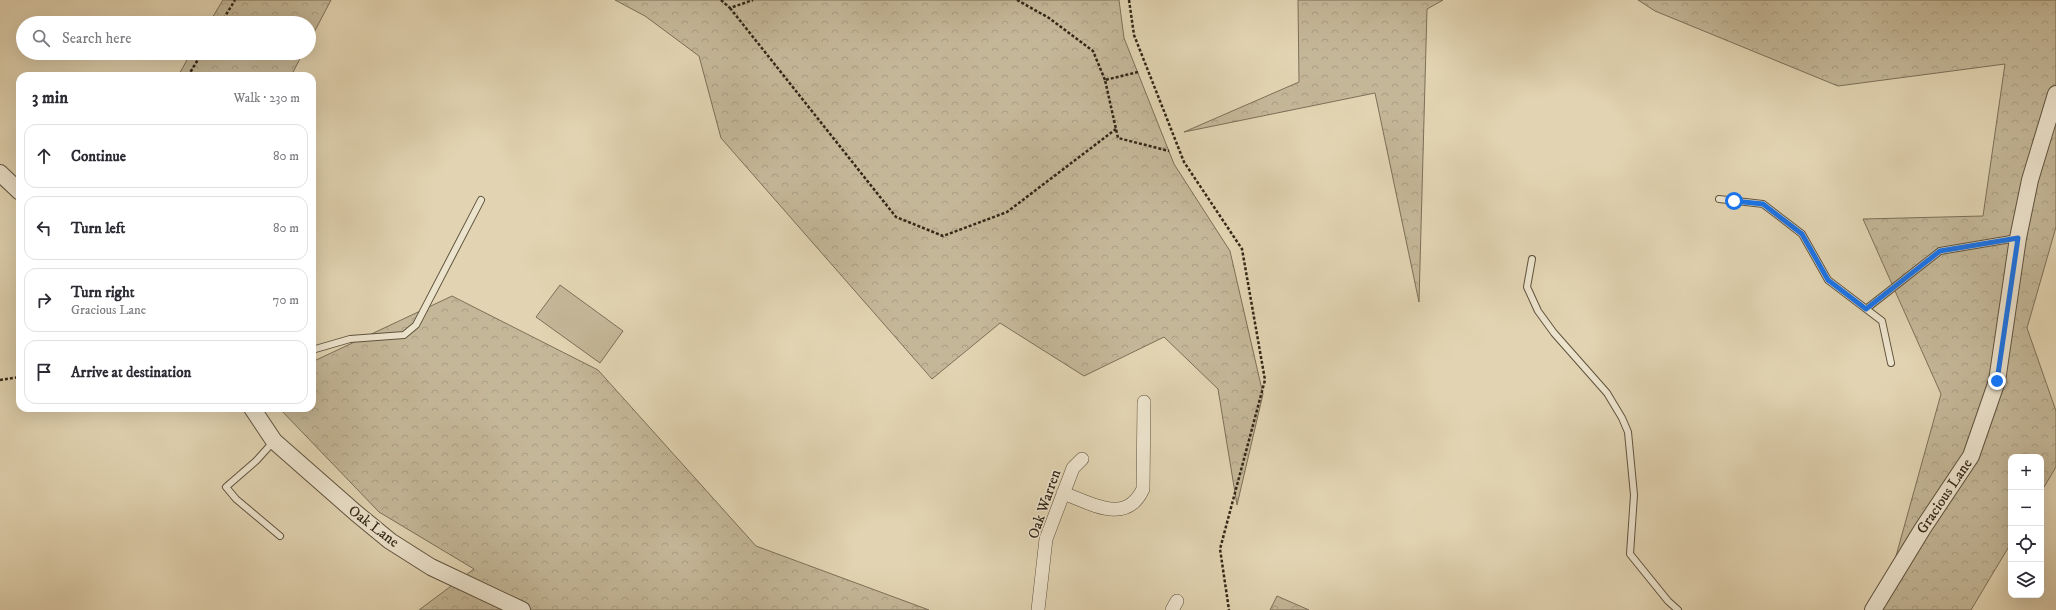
<!DOCTYPE html>
<html lang="en">
<head>
<meta charset="utf-8">
<style>
	:root { --surface:#fff; --page:#f7f7f7; --text:#2b2b33; --muted:#7c7c81; --line:#e1e1e2 }
	body { margin:0; font-family:"IM FELL DW Pica",serif; background:var(--page); color:var(--text) }
	.controls { position:absolute; right:12px; bottom:12px; display:grid; overflow:hidden; border-radius:8px; box-shadow:0 4px 16px #0002 }
	.controls button { width:36px; height:36px; display:grid; place-items:center; padding:0; border:0; border-bottom:1px solid var(--line); background:var(--surface); color:var(--text); font:20px sans-serif }
	.stop { position:absolute; width:12px; height:12px; margin:-9px; border:3px solid #1a73e8; border-radius:50%; background:#fff }
	.stop.end { background:#1a73e8; border-color:#fff; box-shadow:0 1px 4px #0008 }
	.list { margin:0; padding:0; list-style:none }
	h2 { display:flex; justify-content:space-between; align-items:center; height:52px; margin:0; padding:0 16px; font-size:17px }
	h2 small { font-size:13px; font-weight:400; color:var(--muted) }
	.list li { display:grid; grid-template-columns:26px 1fr auto; gap:12px; align-items:center; box-sizing:border-box; height:64px; margin:0 8px 8px; padding:0 8px; border:1px solid var(--line); border-radius:12px }
	.list b { display:block; font-size:15px; white-space:nowrap }
	.list p { margin:0; font-size:13px; white-space:nowrap; color:var(--muted) }
	.list em { font-size:13px; font-style:normal; color:var(--muted) }
	.icon { flex:none; width:22px; height:22px; fill:none; stroke:currentColor; stroke-width:2; stroke-linecap:round; stroke-linejoin:round }
	.map { position:relative; flex:none; width:2056px; height:610px; overflow:hidden }
	.search { position:absolute; background:var(--surface); box-shadow:0 4px 16px #0002; left:16px; top:16px; width:300px; height:44px; display:flex; align-items:center; gap:10px; box-sizing:border-box; padding:0 14px; border-radius:22px; color:var(--muted); font-size:15px }
	.panel { position:absolute; background:var(--surface); box-shadow:0 4px 16px #0002; left:16px; top:72px; width:300px; height:340px; border-radius:12px }
	.map>svg:first-child { display:block }
	.forest { fill:url(#forest-crowns); stroke:#7c7058 }
	.green { fill:#c4b798; stroke:#7c7058 }
	.lines { fill:none; stroke-linecap:round; stroke-linejoin:round }
	.service-casing { stroke:#5f533e; stroke-width:8 }
	.minor-casing { stroke:#5f533e; stroke-width:14 }
	.tertiary-casing { stroke:#5f533e; stroke-width:18 }
	.path { stroke:#332818; stroke-width:2.5; stroke-dasharray:3 2; stroke-linecap:butt }
	.service { stroke:#ece3cd; stroke-width:6 }
	.minor { stroke:#ece3cd; stroke-width:13 }
	.tertiary { stroke:#ece3cd; stroke-width:16 }
	.route { stroke:#1a73e8; stroke-width:5 }
	.labels { text-anchor:middle; stroke-width:3; stroke-linejoin:round; paint-order:stroke }
	.street-label { font-size:15px; fill:#332818; stroke:#ece3cd }
</style>
</head>
<body>
<div class="map">
<svg width="2056" height="610" viewBox="0 0 2056 610">
	<defs>
		<pattern id="forest-crowns" width="20" height="18" patternUnits="userSpaceOnUse"><rect width="20" height="18" fill="#c4b798"/><path d="M2 6a3 3 0 1 1 6 0M12 15a3 3 0 1 1 6 0" fill="none" stroke="#a99d82"/></pattern>
	</defs>
	<rect width="100%" height="100%" fill="#e2d4b2"/>
	<filter id="stains"><feTurbulence type="fractalNoise" baseFrequency=".005" numOctaves="4"/><feColorMatrix values="0 0 0 0 .2 0 0 0 0 .09 0 0 0 0 .02 0 0 0 .5 -.17"/></filter>
	<radialGradient id="worn" r=".72"><stop offset=".6" stop-color="#630" stop-opacity="0"/><stop offset="1" stop-color="#630" stop-opacity=".3"/></radialGradient>
	<path class="forest" d="M 223,0 L 331,0 L 309,42 L 309,23 L 209,23 Z
		M 615,0 L 1119,0 L 1124,38 L 1174,164 L 1230,251 L 1263,394 L 1237,505 L 1218,389 L 1164,337 L 1084,376 L 1000,323 L 932,379 L 721,138 L 699,56 L 645,16 Z
		M 1298,0 L 1443,0 L 1427,9 L 1419,302 L 1375,93 L 1184,132 L 1299,82 Z
		M 1638,0 L 2056,0 L 2056,227 L 2027,328 L 2056,411 L 2056,467 L 2041,492 L 2041,457 L 2011,457 L 2011,543 L 1971,610 L 1881,610 L 1941,394 L 1863,219 L 1983,216 L 2005,64 L 1838,86 L 1655,11 Z
		M 191,53 L 303,53 L 291,76 L 178,76 Z
		M 452,296 L 598,370 L 756,546 L 929,610 L 419,610 L 474,569 L 379,512 L 279,408 L 312,408 L 312,362 Z
		M 1277,596 L 1309,610 L 1270,610 Z"/>
	<path class="green" d="M 560,285 L 623,331 L 600,363 L 536,317 Z"/>
	<g class="lines">
		<defs>
			<path id="service" d="M 1719,199 L 1763,204 L 1802,234 L 1828,280 L 1882,321 L 1891,363
				M 1532,259 L 1527,287 L 1538,311 L 1554,333 L 1607,393 L 1622,418 L 1628,432 L 1634,495 L 1630,554 L 1668,601 L 1678,610
				M 1866,309 L 1940,251 L 2017,238
				M 312,350 L 350,339 L 404,335 L 416,325 L 481,200
				M 274,441 L 256,461 L 226,487 L 236,499 L 280,536"/>
			<path id="minor" d="M 1063,493 C 1091,503 1126,526 1143,489 L 1144,402
				M 1038,610 L 1046,539 L 1073,468 L 1082,459
				M 1172,610 L 1177,601"/>
			<path id="tertiary" d="M 0,173 L 20,192
				M 252,408 L 274,441 L 356,513 L 390,541 L 431,567 L 522,610
				M 1873,610 L 1923,528 L 1971,456 L 1997,381 L 2018,238 L 2030,180 L 2056,94"/>
		</defs>
		<use href="#service" class="service-casing"/>
		<use href="#minor" class="minor-casing"/>
		<use href="#tertiary" class="tertiary-casing"/>
		<path class="path" d="M 721,0 L 730,8 L 753,0
			M 1017,0 L 1049,18 L 1093,51 L 1105,80
			M 1129,0 L 1134,35 L 1184,162 L 1242,249 L 1265,380 L 1220,549 L 1229,610
			M 730,8 L 896,217 L 943,236 L 1007,212 L 1116,129
			M 221,23 L 235,0
			M 1138,72 L 1105,80 L 1118,138 L 1169,151
			M 188,76 L 202,53
			M 0,380 L 20,377"/>
		<use href="#service" class="service"/>
		<use href="#minor" class="minor"/>
		<use href="#tertiary" class="tertiary"/>
	</g>
	<g class="lines">
		<path class="route" d="M 1734,201 L 1763,204 L 1802,234 L 1828,280 L 1866,309 L 1940,251 L 2018,238 L 1997,381"/>
	</g>
	<g class="labels">
		<g class="street-label">
			<text transform="translate(1944 496) rotate(-56)" y="5">Gracious Lane</text>
			<text transform="translate(1044 504) rotate(-71)" y="5">Oak Warren</text>
			<text transform="translate(374 526) rotate(37)" y="5">Oak Lane</text>
		</g>
	</g>
	<rect width="100%" height="100%" filter="url(#stains)"/>
	<rect width="100%" height="100%" fill="url(#worn)"/>
</svg>
<div class="controls">
<button>+</button>
<button>−</button>
<button><svg class="icon" aria-label="locate" viewBox="0 0 24 24"><circle cx="12" cy="12" r="6"/><path d="M12 2v4M12 18v4M2 12h4M18 12h4"/></svg></button>
<button><svg class="icon" aria-label="layers" viewBox="0 0 24 24"><path d="M12 4l9 5-9 5-9-5zM3 14l9 5 9-5"/></svg></button>
</div>
<div class="stop" style="left:1734px;top:201px"></div>
<div class="stop end" style="left:1997px;top:381px"></div>
<div class="search"><svg class="icon" aria-label="search" viewBox="0 0 24 24"><circle cx="10" cy="10" r="6"/><path d="M15 15l6 6"/></svg>Search here</div>
<section class="panel">
<h2>3 min<small>Walk · 230 m</small></h2>
<ul class="list">
<li><svg class="icon" aria-label="ahead" viewBox="0 0 24 24"><path d="M12 20V5M6 11l6-6 6 6"/></svg><div><b>Continue</b></div><em>80 m</em></li>
<li><svg class="icon" aria-label="left" viewBox="0 0 24 24"><path d="M17 20v-9H6M10 6l-5 5 5 5"/></svg><div><b>Turn left</b></div><em>80 m</em></li>
<li><svg class="icon" aria-label="right" viewBox="0 0 24 24"><path d="M7 20v-9h11M14 6l5 5-5 5"/></svg><div><b>Turn right</b><p>Gracious Lane</p></div><em>70 m</em></li>
<li><svg class="icon" aria-label="arrive" viewBox="0 0 24 24"><path d="M6 21V4h12l-3 4 3 4H6"/></svg><div><b>Arrive at destination</b></div></li>
</ul>
</section>
</div>
</body>
</html>
